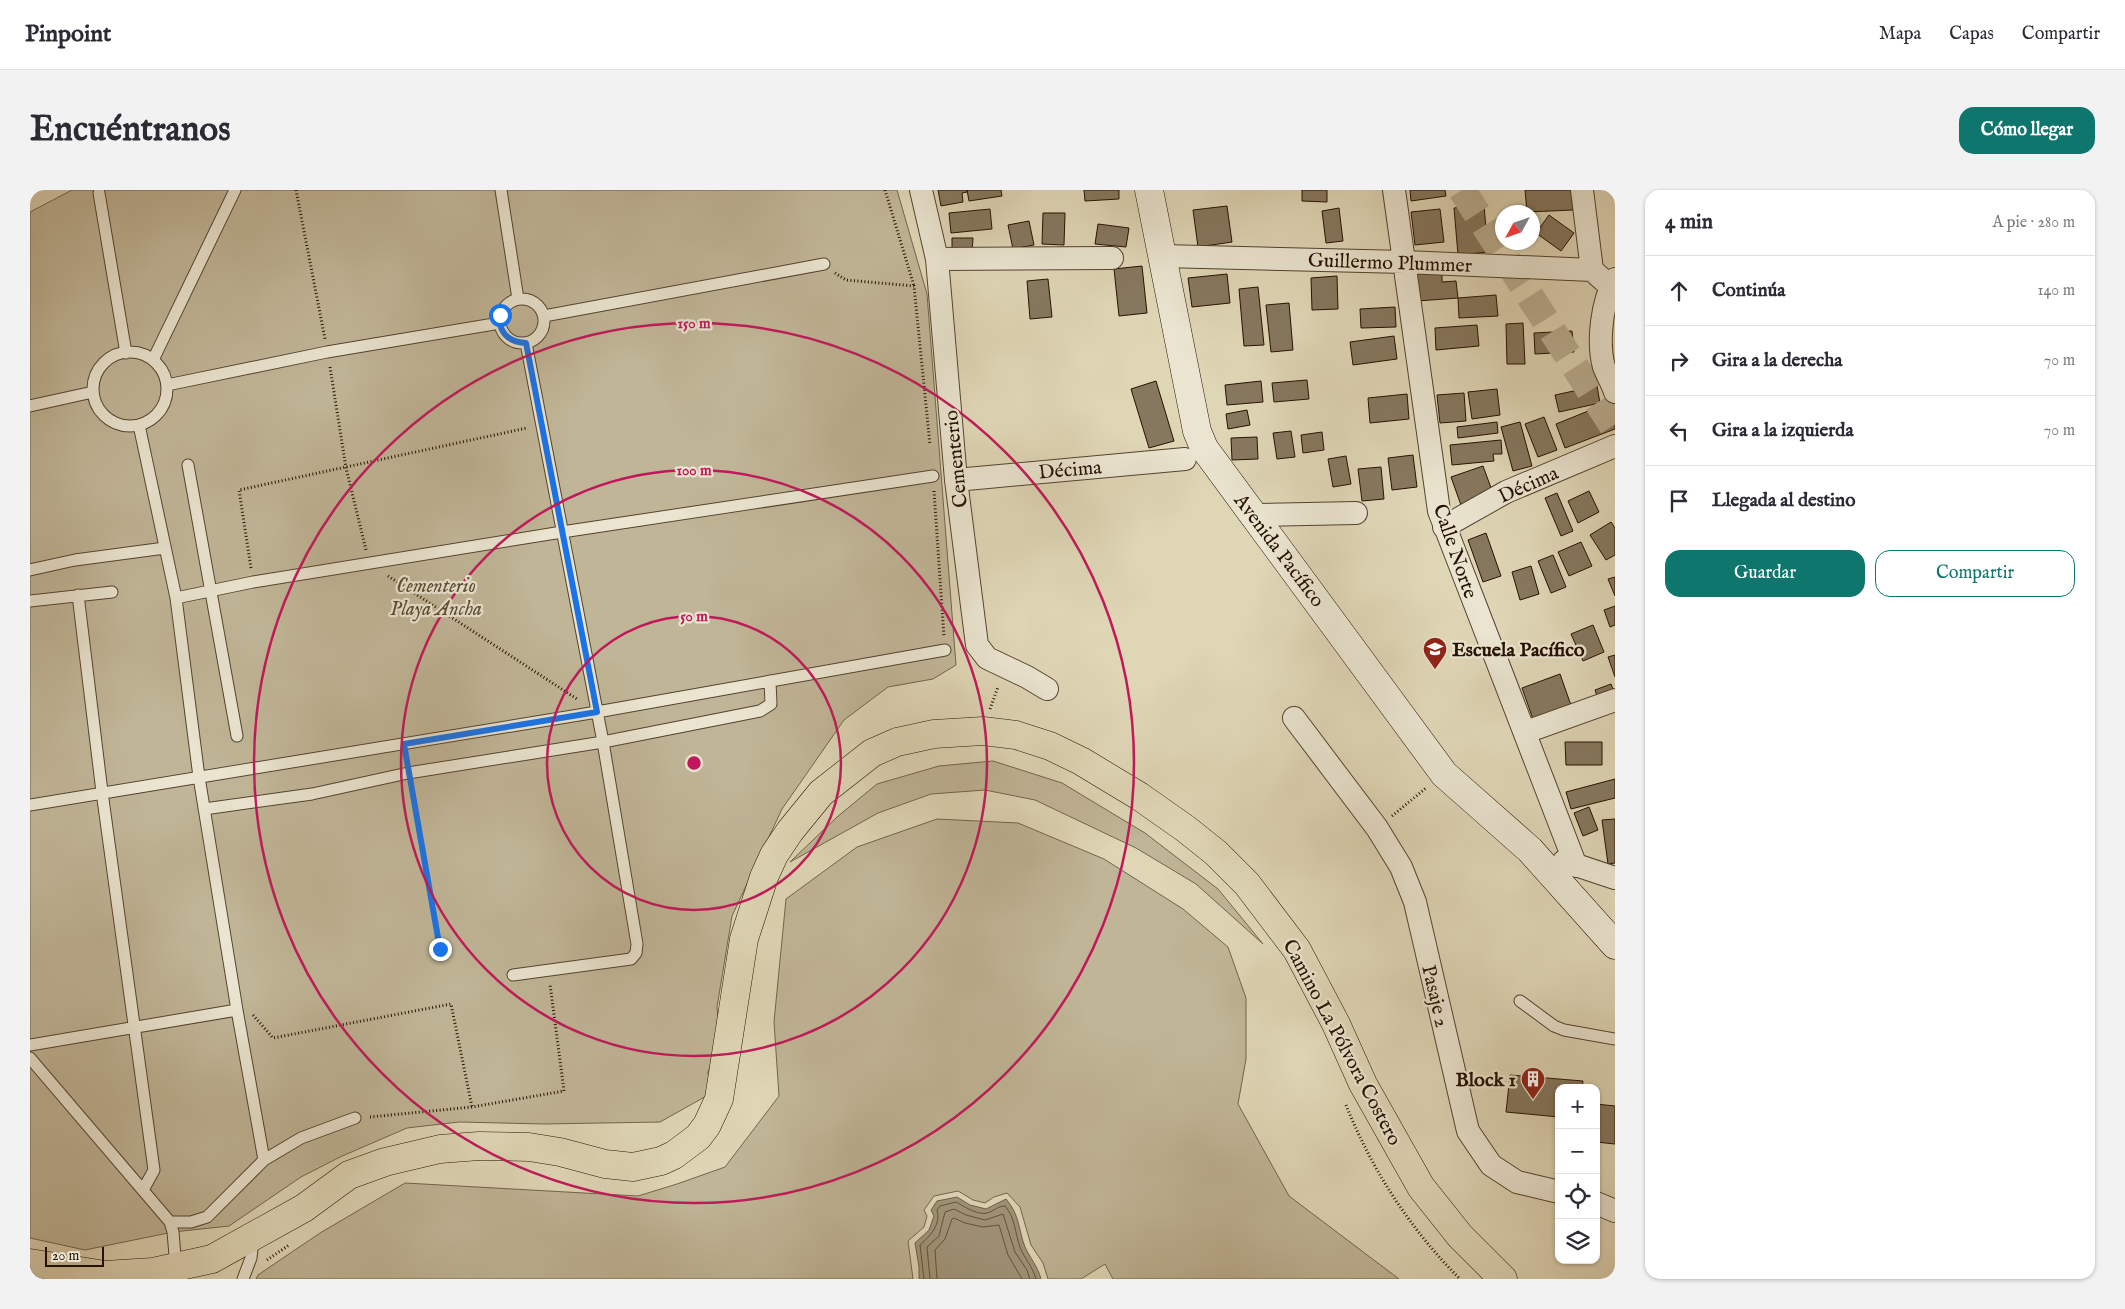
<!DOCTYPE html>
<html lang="es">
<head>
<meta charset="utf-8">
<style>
	:root { --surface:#fff; --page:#f2f2f3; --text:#2b2b33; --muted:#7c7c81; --line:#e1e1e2; --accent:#0f766e }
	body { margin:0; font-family:"IM FELL English",serif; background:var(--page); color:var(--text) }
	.controls { position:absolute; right:15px; bottom:15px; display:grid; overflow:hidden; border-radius:10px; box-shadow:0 1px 4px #0004 }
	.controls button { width:45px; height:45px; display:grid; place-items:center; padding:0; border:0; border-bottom:1px solid var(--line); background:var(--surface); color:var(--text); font:25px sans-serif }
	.compass { position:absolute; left:1465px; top:15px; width:45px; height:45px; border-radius:50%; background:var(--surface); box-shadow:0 1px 4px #0004; rotate:230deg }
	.scale { position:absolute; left:15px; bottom:12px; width:59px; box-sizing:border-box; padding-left:5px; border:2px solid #261200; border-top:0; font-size:14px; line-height:18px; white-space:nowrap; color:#261200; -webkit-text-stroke:4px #eae4d0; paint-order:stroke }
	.stop { position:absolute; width:15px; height:15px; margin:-11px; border:4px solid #1a73e8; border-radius:50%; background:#fff }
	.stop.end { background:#1a73e8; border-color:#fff; box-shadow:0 1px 5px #0008 }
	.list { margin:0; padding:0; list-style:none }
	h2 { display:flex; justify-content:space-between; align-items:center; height:65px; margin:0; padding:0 20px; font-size:21px }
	h2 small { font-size:16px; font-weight:400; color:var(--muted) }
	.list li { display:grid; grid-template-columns:32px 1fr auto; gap:15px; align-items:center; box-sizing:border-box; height:70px; padding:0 20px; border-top:1px solid var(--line) }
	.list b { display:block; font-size:19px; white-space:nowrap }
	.list em { font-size:16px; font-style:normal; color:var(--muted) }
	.actions { display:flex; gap:10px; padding:15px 20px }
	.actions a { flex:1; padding:11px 0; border:1px solid var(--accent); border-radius:15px; text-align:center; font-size:18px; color:var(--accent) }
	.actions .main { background:var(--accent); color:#fff }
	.icon { flex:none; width:28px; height:28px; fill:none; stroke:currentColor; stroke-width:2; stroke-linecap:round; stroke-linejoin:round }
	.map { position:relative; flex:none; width:1585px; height:1089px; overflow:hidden; border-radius:15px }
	header { display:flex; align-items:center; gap:30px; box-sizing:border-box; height:70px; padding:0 25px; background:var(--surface); border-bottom:1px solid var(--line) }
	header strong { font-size:24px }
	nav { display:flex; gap:28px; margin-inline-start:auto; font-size:18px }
	.intro { display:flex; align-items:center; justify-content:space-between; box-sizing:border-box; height:120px; padding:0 30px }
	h1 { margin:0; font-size:35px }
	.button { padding:12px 22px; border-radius:15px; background:var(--accent); color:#fff; font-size:18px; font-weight:700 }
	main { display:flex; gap:30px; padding:0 30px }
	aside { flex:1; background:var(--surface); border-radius:15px; box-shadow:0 1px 4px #0004 }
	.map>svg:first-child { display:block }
	.green { fill:#c0b597; stroke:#73644c }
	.water { fill:#a09378; stroke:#6f5f48 }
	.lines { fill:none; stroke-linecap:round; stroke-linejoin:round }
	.shore { stroke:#63523c; stroke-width:1 }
	.building { fill:#86785f; stroke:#261200 }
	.highway-tunnel { stroke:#baaf92; stroke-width:28; stroke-dasharray:28 14; stroke-linecap:butt }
	.lane-casing { stroke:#54432e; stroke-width:13 }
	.street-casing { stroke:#54432e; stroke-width:24 }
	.secondary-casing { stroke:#261200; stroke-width:29 }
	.primary-casing { stroke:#261200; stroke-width:29 }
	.path { stroke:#261200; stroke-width:3; stroke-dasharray:1 2.5; stroke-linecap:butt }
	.lane { stroke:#eae4d0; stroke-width:11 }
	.street { stroke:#eae4d0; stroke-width:22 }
	.secondary { stroke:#eae4d0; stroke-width:28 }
	.primary { stroke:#dfd6b6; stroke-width:28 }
	.route { stroke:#1a73e8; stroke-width:6 }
	.ring { fill:none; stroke:#c2185b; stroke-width:2.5 }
	.labels { text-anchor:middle; stroke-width:4.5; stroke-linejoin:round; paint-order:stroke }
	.street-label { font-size:20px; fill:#261200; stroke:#eae4d0 }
	.park-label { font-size:20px; font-style:italic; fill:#5c4b35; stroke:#eae4d0 }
	.poi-label { font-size:20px; font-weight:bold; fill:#261200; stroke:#eae4d0; text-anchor:start }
	.centre { fill:#c2185b; stroke:#eae4d0; stroke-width:2.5 }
	.ring-label { font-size:15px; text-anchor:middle; font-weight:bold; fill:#c2185b; stroke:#eae4d0; stroke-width:4.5; stroke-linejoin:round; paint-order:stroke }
</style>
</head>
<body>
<header>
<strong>Pinpoint</strong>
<nav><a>Mapa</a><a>Capas</a><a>Compartir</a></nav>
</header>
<div class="intro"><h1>Encuéntranos</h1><a class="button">Cómo llegar</a></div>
<main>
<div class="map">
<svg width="1585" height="1089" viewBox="0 0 1585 1089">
	<rect width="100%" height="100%" fill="#dfd6b6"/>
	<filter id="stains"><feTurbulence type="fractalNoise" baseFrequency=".004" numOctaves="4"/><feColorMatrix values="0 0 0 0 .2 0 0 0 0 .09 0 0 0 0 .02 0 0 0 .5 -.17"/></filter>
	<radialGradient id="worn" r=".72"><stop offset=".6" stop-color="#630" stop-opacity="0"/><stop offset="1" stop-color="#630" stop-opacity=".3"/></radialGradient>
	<path class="green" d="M 42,0 L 867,0 L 897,104 L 926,475 L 903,489 L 858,497 L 814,530 L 752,619 L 702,726 L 687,817 L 690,849 L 678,882 L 680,904 L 630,932 L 514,934 L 429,932 L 377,938 L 310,967 L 271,987 L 199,1036 L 143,1042 L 55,1060 L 0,1048 L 0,22 Z
		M 963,571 L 1032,593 L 1115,643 L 1188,699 L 1233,754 L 1166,694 L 1106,658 L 1005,610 L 955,600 L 901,604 L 848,623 L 760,672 L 807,627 L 847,594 L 909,576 Z
		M 907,629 L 988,633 L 1074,669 L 1153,719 L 1198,757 L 1216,808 L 1216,869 L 1208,914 L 1259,1006 L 1369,1089 L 1083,1089 L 1075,1074 L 1051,1089 L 1018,1089 L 1013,1073 L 1001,1055 L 990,1017 L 977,1003 L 964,1007 L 955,1013 L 943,1010 L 928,1001 L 904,1006 L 894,1020 L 897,1026 L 894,1037 L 878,1051 L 883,1089 L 226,1089 L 228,1085 L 290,1043 L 375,993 L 608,1006 L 647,994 L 695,977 L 749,906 L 744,832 L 756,709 L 827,657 Z"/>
	<path class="water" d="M 927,1007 L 940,1015 L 956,1019 L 976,1009 C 990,1025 988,1039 995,1057 C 1000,1068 1008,1077 1011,1089 L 889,1089 L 889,1077 L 885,1053 L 899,1040 L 904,1026 L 901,1020 L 907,1011 Z"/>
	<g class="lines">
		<path class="shore" d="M 894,1089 L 890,1055 C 900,1046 911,1035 907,1020 L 910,1016 L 926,1012 C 935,1017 950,1027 960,1022 C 966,1019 969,1016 975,1016 C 985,1027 985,1043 990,1057 C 994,1068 1003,1077 1006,1089
			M 900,1089 L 897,1057 L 909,1046 L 915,1022 L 924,1019 L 936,1025 L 955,1030 L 973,1024 L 985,1062 L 997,1080 L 1000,1089
			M 907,1089 L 905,1060 L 915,1049 L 922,1029 L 924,1028 L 935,1033 L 953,1037 L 969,1035 L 978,1065 L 992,1089"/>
	</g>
	<path class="building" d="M 908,0 L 937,0 L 937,2 L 932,3 L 933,12 L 911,16 Z
		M 937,0 L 971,0 L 972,6 L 939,11 Z
		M 1054,0 L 1089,0 L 1089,9 L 1055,11 Z
		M 1272,0 L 1297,0 L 1297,12 L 1272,11 Z
		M 1380,0 L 1415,0 L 1416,6 L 1381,11 Z
		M 1495,0 L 1541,0 L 1543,20 L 1497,22 Z
		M 1454,15 L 1458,62 L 1428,65 L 1424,18 Z
		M 1197,16 L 1202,52 L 1168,57 L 1163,20 Z
		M 1309,18 L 1313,51 L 1296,53 L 1292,21 Z
		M 960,19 L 962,39 L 921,43 L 919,23 Z
		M 1410,19 L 1414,52 L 1385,55 L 1381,22 Z
		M 1013,23 L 1035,23 L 1034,55 L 1012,54 Z
		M 1519,25 L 1544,43 L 1531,61 L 1506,43 Z
		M 999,31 L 1004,55 L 983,59 L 978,35 Z
		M 1068,34 L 1099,38 L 1096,57 L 1065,54 Z
		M 922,48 L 943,48 L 942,62 L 922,62 Z
		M 1112,76 L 1117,123 L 1089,126 L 1084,79 Z
		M 1412,82 L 1412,92 L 1426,91 L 1428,108 L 1387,111 L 1385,84 Z
		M 1197,84 L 1200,113 L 1162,117 L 1158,88 Z
		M 1307,86 L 1308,119 L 1282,120 L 1281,88 Z
		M 1018,89 L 1022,127 L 1000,129 L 997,91 Z
		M 1228,97 L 1234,155 L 1214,156 L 1209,99 Z
		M 1466,105 L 1468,126 L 1429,128 L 1428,108 Z
		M 1259,113 L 1263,160 L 1241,162 L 1236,115 Z
		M 1365,117 L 1366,137 L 1331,138 L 1330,119 Z
		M 1493,133 L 1495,174 L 1477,174 L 1476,134 Z
		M 1447,135 L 1449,156 L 1406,160 L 1405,138 Z
		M 1542,141 L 1544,162 L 1505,164 L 1504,143 Z
		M 1364,146 L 1367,169 L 1323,175 L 1320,152 Z
		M 1277,190 L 1279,209 L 1244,212 L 1242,193 Z
		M 1126,191 L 1144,251 L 1119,258 L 1101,199 Z
		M 1231,191 L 1233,212 L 1197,215 L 1195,195 Z
		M 1567,196 L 1570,213 L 1529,222 L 1525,205 Z
		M 1467,199 L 1470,225 L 1442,229 L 1438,202 Z
		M 1434,203 L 1436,231 L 1410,233 L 1407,205 Z
		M 1377,204 L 1379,229 L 1340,233 L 1338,208 Z
		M 1578,213 L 1585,231 L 1585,239 L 1535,258 L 1526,234 Z
		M 1217,220 L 1220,235 L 1198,239 L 1196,224 Z
		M 1514,227 L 1527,260 L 1508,267 L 1495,234 Z
		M 1467,232 L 1468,243 L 1428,248 L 1427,237 Z
		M 1490,232 L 1502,276 L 1483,281 L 1471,237 Z
		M 1261,241 L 1265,267 L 1247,269 L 1243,243 Z
		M 1292,242 L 1294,260 L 1273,263 L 1271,245 Z
		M 1227,247 L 1228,269 L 1202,270 L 1201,248 Z
		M 1471,250 L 1472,264 L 1463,264 L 1464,271 L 1422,275 L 1420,255 Z
		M 1383,265 L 1387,297 L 1362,300 L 1358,268 Z
		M 1316,266 L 1321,294 L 1303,297 L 1298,269 Z
		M 1453,276 L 1464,306 L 1432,318 L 1421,287 Z
		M 1351,277 L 1354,309 L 1332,311 L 1328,279 Z
		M 1559,301 L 1569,322 L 1548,333 L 1538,311 Z
		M 1527,303 L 1543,341 L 1531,346 L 1515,308 Z
		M 1581,332 L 1585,338 L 1585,365 L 1576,370 L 1560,345 Z
		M 1456,343 L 1471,386 L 1453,392 L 1438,350 Z
		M 1551,352 L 1562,376 L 1539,386 L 1528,362 Z
		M 1523,365 L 1536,397 L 1521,403 L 1508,371 Z
		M 1501,376 L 1509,404 L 1490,410 L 1482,382 Z
		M 1585,387 L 1585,406 L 1578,389 Z
		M 1585,416 L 1585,435 L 1580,437 L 1574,420 Z
		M 1563,435 L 1574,462 L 1553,471 L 1541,444 Z
		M 1585,465 L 1585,487 L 1578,467 Z
		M 1530,484 L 1542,518 L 1504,532 L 1492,498 Z
		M 1581,494 L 1585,505 L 1570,514 L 1565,500 Z
		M 1535,552 L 1572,552 L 1572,575 L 1536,575 Z
		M 1585,589 L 1585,608 L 1541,619 L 1536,602 Z
		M 1559,617 L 1568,640 L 1553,646 L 1544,623 Z
		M 1585,629 L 1585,673 L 1578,674 L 1572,630 Z
		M 1480,885 L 1553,891 L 1552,898 L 1529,898 L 1529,927 L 1476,922 Z
		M 1566,914 L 1585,916 L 1585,954 L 1566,952 Z"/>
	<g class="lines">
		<path class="highway-tunnel" d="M 1432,0 L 1585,239"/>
		<defs>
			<path id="lane" d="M 471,0 L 488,109
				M 69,3 L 96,163
				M470 131a22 22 0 1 1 44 0a22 22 0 1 1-44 0Z
				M 514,126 L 794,74
				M 496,153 L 573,552 L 730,521 L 741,514 L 740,491
				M63 199a37 37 0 1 1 74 0a37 37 0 1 1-74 0Z
				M 123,170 L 205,0
				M 137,195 L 297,162 L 470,133
				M 0,216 L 63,202
				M 158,275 L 207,546
				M 0,380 L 45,370 L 135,358
				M 48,405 L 72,602 L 124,980 L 113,1000
				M 146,408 L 223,392 L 532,342 L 903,286
				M 0,411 L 82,402
				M 0,615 L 567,522 L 915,460
				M 174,619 L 282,604 L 378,583 L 573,552 L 607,754 L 606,763 L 601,769 L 483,785
				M 1490,811 L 1524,836 L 1534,840 L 1585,849
				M 207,820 L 234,970
				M 0,855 L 207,820 L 169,587 L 146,408 L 109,235
				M 0,868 L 140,1032 L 143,1042 L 146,1077
				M 140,1032 L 161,1032 L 177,1027 L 234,970 L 271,948 L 325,928
				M 213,1089 L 221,1068 L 223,1050"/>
			<path id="street" d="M 891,0 L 907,69 L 926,290 L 947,455 L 957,468 L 997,487 L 1017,499
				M 1364,0 L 1409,321 L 1546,676
				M 1552,0 L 1562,80
				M 1133,66 L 1375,72 L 1562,80 L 1581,97
				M 907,69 L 1082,68
				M 1585,89 C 1572,111 1567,152 1574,177 C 1577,185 1582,193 1585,202
				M 926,290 L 1155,269
				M 1224,325 L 1326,323
				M 1414,337 L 1476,302 L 1585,256
				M 1264,528 L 1347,638 L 1371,677 L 1385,712 L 1438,941 L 1461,975 L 1487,992 L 1529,1002
				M 1496,542 L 1585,510
				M 1534,671 L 1585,688
				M 1566,1013 L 1585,1021"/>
			<path id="secondary" d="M 1119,0 L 1167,241 L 1174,258 L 1414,584 L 1500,660 L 1585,755"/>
			<path id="primary" d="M 0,1073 L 75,1085 L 123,1082 L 182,1069 L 274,1018 L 319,985 L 355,972 L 410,959 L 449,956 L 499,957 L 530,962 L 575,974 L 603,977 L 631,971 L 644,965 L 668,947 L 677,935 L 689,909 L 714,749 L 734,687 L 744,665 L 760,641 L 791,603 L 842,563 L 867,552 L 904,544 L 953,541 L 986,545 L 1020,556 L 1051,571 L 1109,606 L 1156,639 L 1186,663 L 1217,694 L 1267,760 L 1306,834 L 1333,894 L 1391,997 L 1430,1046 L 1473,1089"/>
		</defs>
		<use href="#lane" class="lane-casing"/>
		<use href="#street" class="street-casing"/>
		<use href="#secondary" class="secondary-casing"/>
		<use href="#primary" class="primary-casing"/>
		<path class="path" d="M 266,0 L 295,149
			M 855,0 L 884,96
			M 805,83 L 816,90 L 884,96 L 900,255
			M 300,177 L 316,278 L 336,360
			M 904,301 L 914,447
			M 221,378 L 209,300 L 497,238
			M 358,386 L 547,509
			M 960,519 L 968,497
			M 381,597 L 410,759
			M 1362,626 L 1396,598
			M 223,825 L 243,848 L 421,814 L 442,917
			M 1316,915 C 1342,980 1380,1039 1430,1089
			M 340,927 L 442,917 L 534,901 L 520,794
			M 237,1070 L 259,1055"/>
		<use href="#lane" class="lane"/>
		<use href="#street" class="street"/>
		<use href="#secondary" class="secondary"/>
		<use href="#primary" class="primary"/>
	</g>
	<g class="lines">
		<path class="route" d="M 410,759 L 374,554 L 567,522 L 496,153 C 478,152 468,142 470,125"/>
	</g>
	<g class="ring">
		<circle cx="664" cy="573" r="147"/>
		<circle cx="664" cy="573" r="293"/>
		<circle cx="664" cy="573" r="440"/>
	</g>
	<defs>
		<symbol id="school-pin" viewBox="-11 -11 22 30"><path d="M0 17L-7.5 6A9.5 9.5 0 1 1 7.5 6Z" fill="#8f2418" stroke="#eae4d0"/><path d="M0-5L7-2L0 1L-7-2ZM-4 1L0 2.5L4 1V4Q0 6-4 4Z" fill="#fff"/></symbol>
		<symbol id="building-pin" viewBox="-11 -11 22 30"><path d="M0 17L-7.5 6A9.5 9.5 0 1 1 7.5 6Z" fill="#8f2418" stroke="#eae4d0"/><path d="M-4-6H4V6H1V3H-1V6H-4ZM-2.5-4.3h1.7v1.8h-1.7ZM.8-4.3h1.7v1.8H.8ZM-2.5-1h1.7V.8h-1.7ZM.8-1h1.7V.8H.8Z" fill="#fff"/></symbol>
	</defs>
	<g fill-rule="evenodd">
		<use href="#school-pin" x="1391" y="445" width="28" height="38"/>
		<use href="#building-pin" x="1489" y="875" width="28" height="38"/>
	</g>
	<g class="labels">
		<g class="street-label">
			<text transform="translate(1360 72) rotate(2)" y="7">Guillermo Plummer</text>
			<text transform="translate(925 269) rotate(-96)" y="7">Cementerio</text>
			<text transform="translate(1040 279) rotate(-5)" y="7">Décima</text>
			<text transform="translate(1498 294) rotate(-24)" y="7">Décima</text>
			<text transform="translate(1250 360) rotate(53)" y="7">Avenida Pacífico</text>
			<text transform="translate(1426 361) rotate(71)" y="7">Calle Norte</text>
			<text transform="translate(1406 806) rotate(77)" y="7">Pasaje 2</text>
			<text transform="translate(1313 852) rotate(62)" y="7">Camino La Pólvora Costero</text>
		</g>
		<g class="park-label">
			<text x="406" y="402">Cementerio<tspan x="406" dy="23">Playa Ancha</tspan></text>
		</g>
		<g class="poi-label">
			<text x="1422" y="466">Escuela Pacífico</text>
			<text x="1486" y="896" text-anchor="end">Block 1</text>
		</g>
	</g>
	<circle cx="664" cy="573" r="8" class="centre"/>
	<g class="ring-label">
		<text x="664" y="138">150 m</text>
		<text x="664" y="285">100 m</text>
		<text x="664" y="431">50 m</text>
	</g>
	<rect width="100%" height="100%" filter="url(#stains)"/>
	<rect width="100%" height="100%" fill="url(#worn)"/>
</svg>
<div class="controls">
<button>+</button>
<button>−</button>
<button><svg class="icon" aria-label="locate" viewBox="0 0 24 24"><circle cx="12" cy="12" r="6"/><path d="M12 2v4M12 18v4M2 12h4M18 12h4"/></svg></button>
<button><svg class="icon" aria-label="layers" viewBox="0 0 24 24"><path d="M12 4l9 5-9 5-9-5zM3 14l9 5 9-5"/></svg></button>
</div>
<svg class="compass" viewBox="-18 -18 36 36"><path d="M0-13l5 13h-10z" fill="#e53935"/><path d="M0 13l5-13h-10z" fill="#7c7c81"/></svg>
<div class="scale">20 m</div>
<div class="stop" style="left:470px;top:125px"></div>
<div class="stop end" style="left:410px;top:759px"></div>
</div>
<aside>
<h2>4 min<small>A pie · 280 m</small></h2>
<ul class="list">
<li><svg class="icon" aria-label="ahead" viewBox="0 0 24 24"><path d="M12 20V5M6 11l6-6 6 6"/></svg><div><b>Continúa</b></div><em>140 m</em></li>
<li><svg class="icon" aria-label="right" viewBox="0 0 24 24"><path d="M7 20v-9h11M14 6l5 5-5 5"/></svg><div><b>Gira a la derecha</b></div><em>70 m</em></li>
<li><svg class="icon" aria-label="left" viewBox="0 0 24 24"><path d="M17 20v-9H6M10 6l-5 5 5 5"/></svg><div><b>Gira a la izquierda</b></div><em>70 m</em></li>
<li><svg class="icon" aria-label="arrive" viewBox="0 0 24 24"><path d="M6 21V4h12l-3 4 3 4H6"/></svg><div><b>Llegada al destino</b></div></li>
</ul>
<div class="actions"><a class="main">Guardar</a><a>Compartir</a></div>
</aside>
</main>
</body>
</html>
